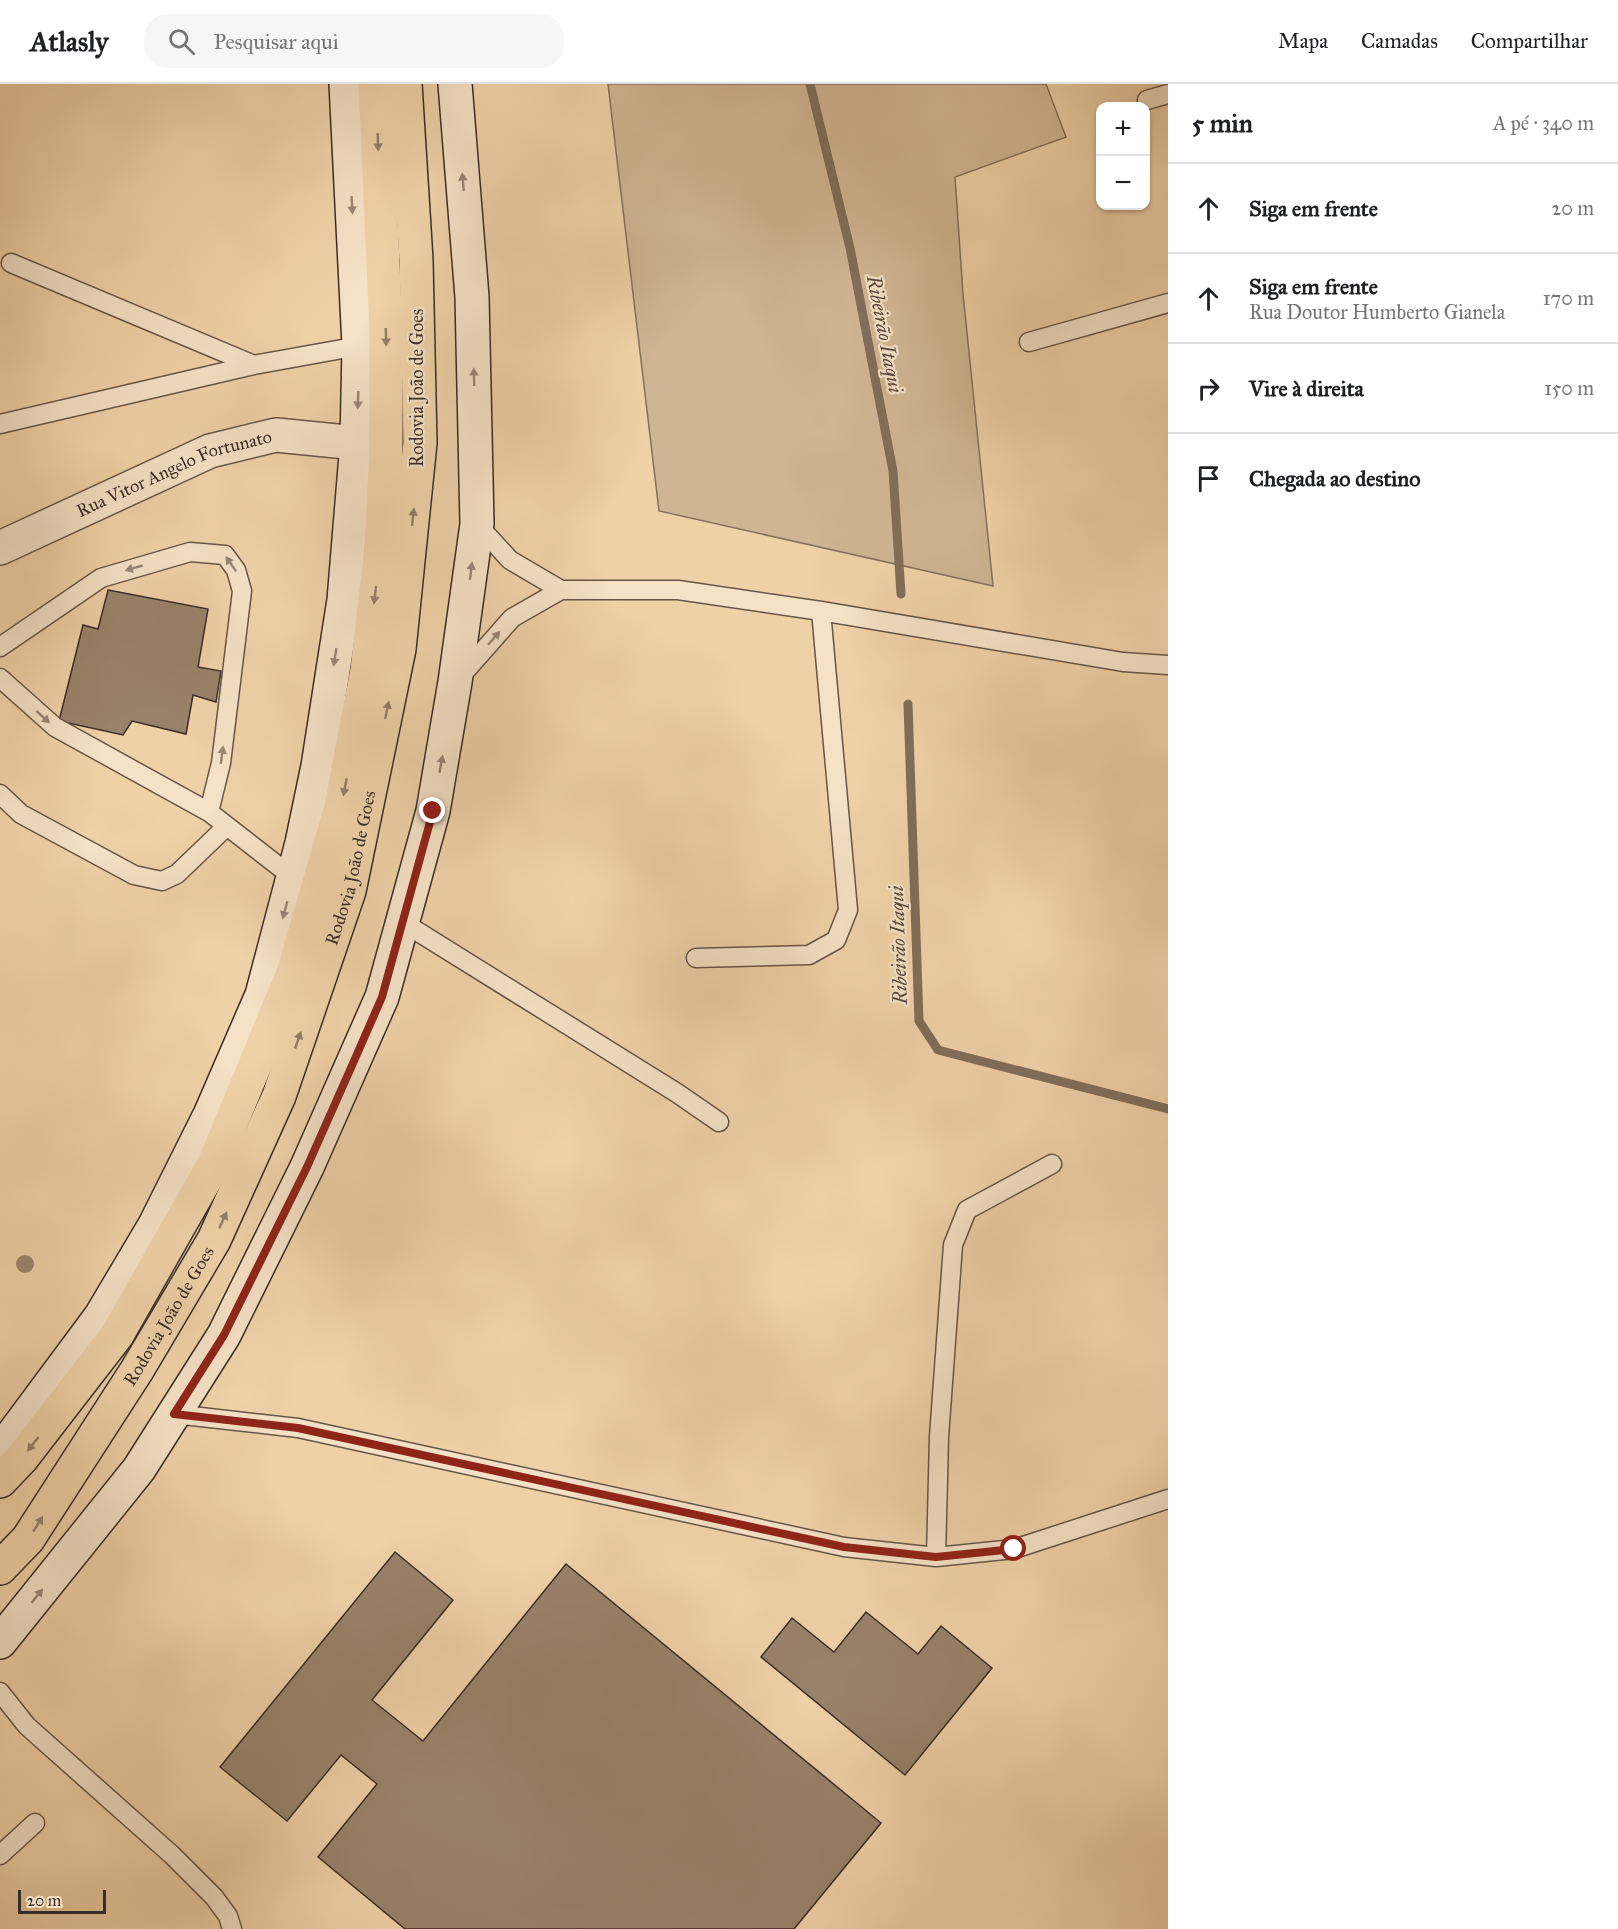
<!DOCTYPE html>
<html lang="pt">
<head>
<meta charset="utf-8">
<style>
	:root { --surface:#fff; --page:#f6f6f6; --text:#202124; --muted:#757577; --line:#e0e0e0 }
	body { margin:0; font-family:"IM FELL Great Primer",serif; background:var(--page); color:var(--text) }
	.controls { position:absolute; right:18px; top:18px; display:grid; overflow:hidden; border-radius:12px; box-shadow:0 2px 4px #0004 }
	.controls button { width:54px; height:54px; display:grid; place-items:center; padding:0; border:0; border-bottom:2px solid var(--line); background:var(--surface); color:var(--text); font:30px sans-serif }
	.scale { position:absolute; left:18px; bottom:15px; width:88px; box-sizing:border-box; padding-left:6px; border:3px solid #3a2c27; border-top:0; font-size:16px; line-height:21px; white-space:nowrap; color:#3a2c27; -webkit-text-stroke:4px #f5e1c6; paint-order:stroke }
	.stop { position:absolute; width:18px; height:18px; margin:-14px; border:4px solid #8f2418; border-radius:50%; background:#fff }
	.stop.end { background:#8f2418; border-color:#fff; box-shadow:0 2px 6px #0008 }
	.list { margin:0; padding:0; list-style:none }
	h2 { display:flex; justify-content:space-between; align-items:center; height:78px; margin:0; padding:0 24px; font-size:26px }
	h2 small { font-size:20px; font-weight:400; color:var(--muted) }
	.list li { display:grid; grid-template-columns:39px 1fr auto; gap:18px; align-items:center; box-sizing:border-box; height:90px; padding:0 24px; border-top:2px solid var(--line) }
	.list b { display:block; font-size:22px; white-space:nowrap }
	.list p { margin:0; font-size:20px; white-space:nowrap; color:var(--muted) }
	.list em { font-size:20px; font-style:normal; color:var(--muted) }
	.icon { flex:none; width:33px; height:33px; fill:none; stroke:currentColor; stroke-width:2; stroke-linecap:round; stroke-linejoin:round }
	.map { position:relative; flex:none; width:1168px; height:1845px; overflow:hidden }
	header { display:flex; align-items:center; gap:36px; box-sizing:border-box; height:84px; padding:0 30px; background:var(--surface); border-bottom:2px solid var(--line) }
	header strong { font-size:28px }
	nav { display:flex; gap:33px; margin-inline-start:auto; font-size:21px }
	.search { width:420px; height:54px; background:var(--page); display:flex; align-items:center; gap:15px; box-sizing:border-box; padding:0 21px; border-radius:24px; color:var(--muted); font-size:22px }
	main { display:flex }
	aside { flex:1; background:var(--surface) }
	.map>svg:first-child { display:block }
	.green { fill:#d0b592; stroke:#85705c; stroke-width:1.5 }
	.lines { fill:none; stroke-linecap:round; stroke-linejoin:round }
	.stream { stroke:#816d5a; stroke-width:9 }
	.building { fill:#98826a; stroke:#3a2c27; stroke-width:1.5 }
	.lane-casing { stroke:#675547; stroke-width:21 }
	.street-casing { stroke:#675547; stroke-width:36 }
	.secondary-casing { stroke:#3a2c27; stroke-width:36 }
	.highway-casing { stroke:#3a2c27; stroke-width:36 }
	.lane { stroke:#f5e1c6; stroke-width:18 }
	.street { stroke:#f5e1c6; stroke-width:33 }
	.secondary { stroke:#f5e1c6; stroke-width:33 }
	.highway { stroke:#efd1a8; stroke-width:33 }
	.tree { fill:#9c856d }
	.oneway { fill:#947e68 }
	.oneway2 { fill:#988676 }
	.route { stroke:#8f2418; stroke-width:8 }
	.labels { text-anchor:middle; stroke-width:4.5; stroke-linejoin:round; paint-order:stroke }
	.street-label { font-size:18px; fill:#3a2c27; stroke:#f5e1c6 }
	.water-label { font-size:20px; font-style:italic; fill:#58473c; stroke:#f5e1c6 }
</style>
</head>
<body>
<header>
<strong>Atlasly</strong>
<div class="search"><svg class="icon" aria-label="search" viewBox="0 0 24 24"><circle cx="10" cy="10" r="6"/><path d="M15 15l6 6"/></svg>Pesquisar aqui</div>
<nav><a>Mapa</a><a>Camadas</a><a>Compartilhar</a></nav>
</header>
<main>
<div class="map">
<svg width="1168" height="1845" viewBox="0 0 1168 1845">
	<rect width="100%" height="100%" fill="#efd1a8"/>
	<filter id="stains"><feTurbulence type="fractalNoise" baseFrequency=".00333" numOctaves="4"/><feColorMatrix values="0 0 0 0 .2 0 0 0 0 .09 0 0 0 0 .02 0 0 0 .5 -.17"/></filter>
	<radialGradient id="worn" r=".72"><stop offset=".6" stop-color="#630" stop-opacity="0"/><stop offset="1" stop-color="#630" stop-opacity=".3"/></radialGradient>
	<path class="green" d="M 608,0 L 1046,0 L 1066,53 L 955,93 L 963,210 L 993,502 L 659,427 Z"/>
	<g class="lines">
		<path class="stream" d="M 810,0 L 850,164 L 893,387 L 901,510
			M 908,620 L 919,937 L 938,966 L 1168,1025"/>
	</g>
	<path class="building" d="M 108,506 L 208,525 L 198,583 L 221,587 L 216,618 L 193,611 L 186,650 L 132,637 L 123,651 L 59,637 L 83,541 L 98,545 Z
		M 395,1468 L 453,1516 L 372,1616 L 423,1657 L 566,1480 L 881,1739 L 794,1845 L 405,1845 L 318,1773 L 377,1700 L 341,1671 L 287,1737 L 220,1683 Z
		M 866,1528 L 918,1570 L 941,1542 L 992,1584 L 905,1691 L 761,1573 L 792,1534 L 834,1568 Z"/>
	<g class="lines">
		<defs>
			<path id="lane" d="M 1147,16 L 1168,10
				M 11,179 L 254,281
				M 1029,258 L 1168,219
				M 0,340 L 254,281 L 359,262
				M 477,440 L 510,476 L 561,506
				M 0,563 L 101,494 L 190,468 L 225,471 L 236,486 L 242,507 L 221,679 L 209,728
				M 460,593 L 512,534 L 561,506 L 678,506 L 821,527 L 1123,578 L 1168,581
				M 0,594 L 55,643 L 209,728 L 286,788
				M 0,710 L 21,730 L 134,791 L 162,797 L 177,790 L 227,742
				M 404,839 L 677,1009 L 719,1038
				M 696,874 L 809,871 L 836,856 L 848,826 L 821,527
				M 174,1330 L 298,1344 L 844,1463 L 936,1473 L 1014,1465 L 1168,1415
				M 936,1473 L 939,1353 L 953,1161 L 967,1126 L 1052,1080
				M 0,1608 L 27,1642 L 172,1771 L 214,1813 L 228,1832 L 232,1845
				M 0,1771 L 35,1739"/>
			<g id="street">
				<path id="s1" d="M 0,464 L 210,367 L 276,351 L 357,359"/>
			</g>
			<path id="secondary" d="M 0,1368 L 101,1232 L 155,1141 L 210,1031 L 262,911 L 302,759 L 318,682 L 344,516 L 357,359 L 359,262 L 346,0
				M 0,1558 L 139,1385 L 224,1251 L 307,1083 L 382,913 L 433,727 L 455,598 L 477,440 L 472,213 L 455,0"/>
			<g id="highway">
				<path d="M 0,1397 L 22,1374 L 117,1251 L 214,1080 L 293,889 L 341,723 L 367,586 L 381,464 L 386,364 L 386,247 L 375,0"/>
				<path id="s2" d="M 0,1484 L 28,1455 L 137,1286 L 214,1156 L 279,1012 L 349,807 L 399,565 L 420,359 L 416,176 L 405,0"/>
			</g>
		</defs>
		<use href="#lane" class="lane-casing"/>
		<use href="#street" class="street-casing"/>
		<use href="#secondary" class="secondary-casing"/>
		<use href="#highway" class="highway-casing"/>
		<use href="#lane" class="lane"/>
		<use href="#street" class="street"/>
		<use href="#secondary" class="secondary"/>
		<use href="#highway" class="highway"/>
	</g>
	<circle class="tree" cx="25" cy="1180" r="9"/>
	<defs><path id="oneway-solid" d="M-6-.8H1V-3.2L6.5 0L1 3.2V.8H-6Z" transform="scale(1.5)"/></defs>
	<g class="oneway">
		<use href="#oneway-solid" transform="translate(378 58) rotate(88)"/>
		<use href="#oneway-solid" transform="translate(386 253) rotate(89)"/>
		<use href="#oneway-solid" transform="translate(413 433) rotate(-84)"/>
		<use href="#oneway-solid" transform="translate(375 511) rotate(97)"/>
		<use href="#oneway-solid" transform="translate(387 626) rotate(-78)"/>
		<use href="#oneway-solid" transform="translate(345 703) rotate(101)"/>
		<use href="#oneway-solid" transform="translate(298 956) rotate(-71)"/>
		<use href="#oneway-solid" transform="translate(223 1136) rotate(-65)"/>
		<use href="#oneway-solid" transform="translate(33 1360) rotate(128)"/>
		<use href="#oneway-solid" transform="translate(38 1440) rotate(-58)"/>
	</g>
	<g class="oneway2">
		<use href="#oneway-solid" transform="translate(463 98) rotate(-95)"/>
		<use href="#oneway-solid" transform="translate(352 121) rotate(87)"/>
		<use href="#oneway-solid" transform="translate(474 293) rotate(-91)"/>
		<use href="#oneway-solid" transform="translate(358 316) rotate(92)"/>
		<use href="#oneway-solid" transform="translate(231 480) rotate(-125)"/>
		<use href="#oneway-solid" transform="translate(134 484) rotate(164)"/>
		<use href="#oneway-solid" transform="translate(471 487) rotate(-83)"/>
		<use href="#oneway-solid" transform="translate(494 554) rotate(-49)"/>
		<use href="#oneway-solid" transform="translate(335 573) rotate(99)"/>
		<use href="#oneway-solid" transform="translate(43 633) rotate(42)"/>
		<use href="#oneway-solid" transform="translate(222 671) rotate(-82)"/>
		<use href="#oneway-solid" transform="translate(441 680) rotate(-80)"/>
		<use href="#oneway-solid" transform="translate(285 826) rotate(105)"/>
		<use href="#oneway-solid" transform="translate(37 1512) rotate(-51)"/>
	</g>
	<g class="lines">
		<path class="route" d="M 433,727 L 382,913 L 354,977 L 307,1083 L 224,1251 L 174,1330 L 298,1344 L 844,1463 L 936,1473 L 1014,1465"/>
	</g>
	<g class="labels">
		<g class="street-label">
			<text transform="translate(417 304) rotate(-90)" y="6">Rodovia João de Goes</text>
			<text dy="6" stroke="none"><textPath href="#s1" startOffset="190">Rua Vitor Angelo Fortunato</textPath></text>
			<text dy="6" stroke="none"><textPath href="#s2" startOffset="790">Rodovia João de Goes</textPath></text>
			<text dy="6" stroke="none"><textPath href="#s2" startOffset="304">Rodovia João de Goes</textPath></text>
		</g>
		<g class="water-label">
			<text transform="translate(885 250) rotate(79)" y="7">Ribeirão Itaqui</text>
			<text transform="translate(898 861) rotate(-92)" y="7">Ribeirão Itaqui</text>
		</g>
	</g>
	<rect width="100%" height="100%" filter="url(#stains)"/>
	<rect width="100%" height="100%" fill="url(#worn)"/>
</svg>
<div class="controls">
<button>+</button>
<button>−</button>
</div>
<div class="scale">20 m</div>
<div class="stop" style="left:1014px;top:1465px"></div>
<div class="stop end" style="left:433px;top:727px"></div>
</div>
<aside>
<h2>5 min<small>A pé · 340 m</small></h2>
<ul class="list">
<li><svg class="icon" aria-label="ahead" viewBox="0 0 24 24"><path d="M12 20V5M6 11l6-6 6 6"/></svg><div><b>Siga em frente</b></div><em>20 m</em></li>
<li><svg class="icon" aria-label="ahead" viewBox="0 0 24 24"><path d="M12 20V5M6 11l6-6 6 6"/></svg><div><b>Siga em frente</b><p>Rua Doutor Humberto Gianela</p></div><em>170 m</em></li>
<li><svg class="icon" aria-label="right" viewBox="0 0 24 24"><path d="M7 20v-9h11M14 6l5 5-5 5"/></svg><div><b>Vire à direita</b></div><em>150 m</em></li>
<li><svg class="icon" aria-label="arrive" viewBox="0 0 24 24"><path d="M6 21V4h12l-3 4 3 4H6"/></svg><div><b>Chegada ao destino</b></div></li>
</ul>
</aside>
</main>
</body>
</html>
